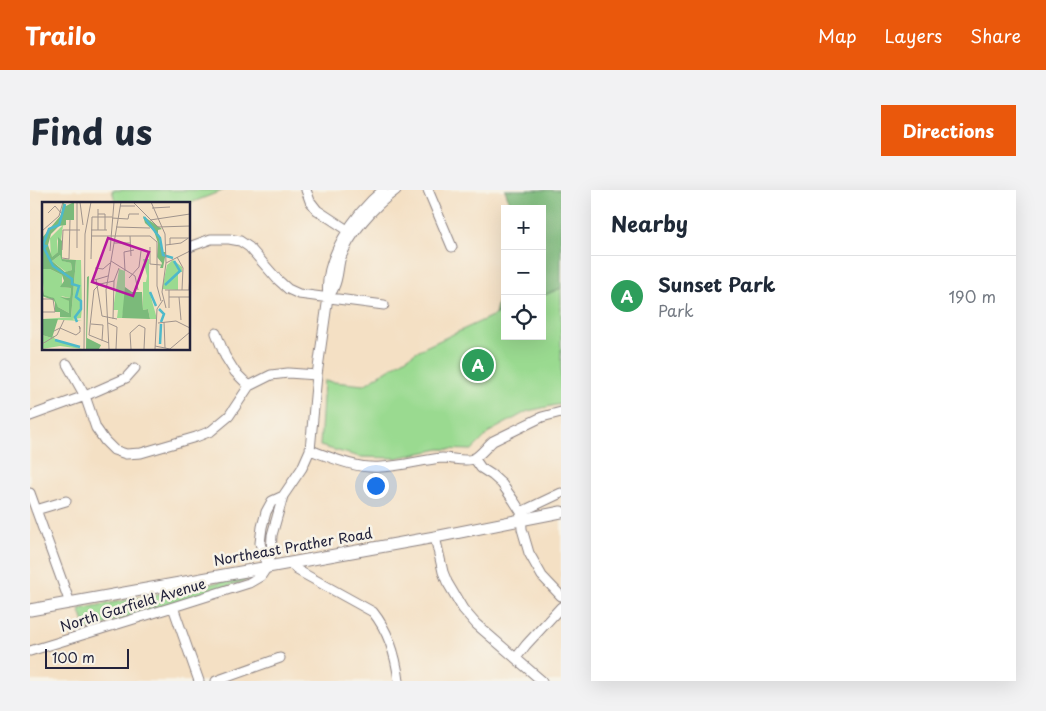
<!DOCTYPE html>
<html lang="en">
<head>
<meta charset="utf-8">
<style>
	:root { --surface:#fff; --page:#f2f2f3; --text:#1f2937; --muted:#747a83; --line:#e0e1e3; --accent:#ea580c }
	body { margin:0; font-family:"Playpen Sans",sans-serif; background:var(--page); color:var(--text) }
	.controls { position:absolute; right:15px; top:15px; display:grid; overflow:hidden; border-radius:0px; box-shadow:0 5px 20px #0002 }
	.controls button { width:45px; height:45px; display:grid; place-items:center; padding:0; border:0; border-bottom:1px solid var(--line); background:var(--surface); color:var(--text); font:25px sans-serif }
	.scale { position:absolute; left:15px; bottom:12px; width:84px; box-sizing:border-box; padding-left:5px; border:2px solid #22223b; border-top:0; font-size:14px; line-height:18px; white-space:nowrap; color:#22223b; -webkit-text-stroke:4px #f7f3e8; paint-order:stroke }
	.you { position:absolute; left:345px; top:295px; width:18px; height:18px; margin:-12px; border:4px solid #fff; border-radius:50%; background:#1a73e8; box-shadow:0 0 0 8px #1a73e833 }
	.badge { display:grid; place-items:center; width:32px; height:32px; border-radius:50%; background:var(--accent); color:#fff; font-size:16px; font-weight:700 }
	.pin { position:absolute; translate:-50% -50%; border:2px solid #fff; box-shadow:0 1px 5px #0006 }
	.list { margin:0; padding:0; list-style:none }
	h2 { display:flex; justify-content:space-between; align-items:center; height:65px; margin:0; padding:0 20px; font-size:21px }
	h2 small { font-size:16px; font-weight:400; color:var(--muted) }
	.list li { display:grid; grid-template-columns:32px 1fr auto; gap:15px; align-items:center; box-sizing:border-box; height:80px; padding:0 20px; border-top:1px solid var(--line) }
	.list b { display:block; font-size:19px; white-space:nowrap }
	.list p { margin:0; font-size:16px; white-space:nowrap; color:var(--muted) }
	.list em { font-size:16px; font-style:normal; color:var(--muted) }
	.icon { flex:none; width:28px; height:28px; fill:none; stroke:currentColor; stroke-width:2; stroke-linecap:round; stroke-linejoin:round }
	.map { position:relative; flex:none; width:531px; height:491px; overflow:hidden; border-radius:0px }
	header { display:flex; align-items:center; gap:30px; box-sizing:border-box; height:70px; padding:0 25px; background:var(--accent); color:#fff }
	header strong { font-size:24px }
	nav { display:flex; gap:28px; margin-inline-start:auto; font-size:18px }
	.intro { display:flex; align-items:center; justify-content:space-between; box-sizing:border-box; height:120px; padding:0 30px }
	h1 { margin:0; font-size:35px }
	.button { padding:12px 22px; border-radius:0px; background:var(--accent); color:#fff; font-size:18px; font-weight:700 }
	main { display:flex; gap:30px; padding:0 30px }
	aside { flex:1; background:var(--surface); border-radius:0px; box-shadow:0 5px 20px #0002 }
	.map>svg:first-child { display:block }
	.green { fill:#9ada90; stroke:#5e7e66 }
	.forest { fill:#7bba7a; stroke:#4e6e5a }
	.lines { fill:none; stroke-linecap:round; stroke-linejoin:round }
	.minor-casing { stroke:#8b8180; stroke-width:11 }
	.major-casing { stroke:#8b8180; stroke-width:13 }
	.minor { stroke:#fff; stroke-width:9 }
	.major { stroke:#fff; stroke-width:11 }
	.labels { text-anchor:middle; stroke-width:5; stroke-linejoin:round; paint-order:stroke }
	.street-label { font-size:14px; fill:#22223b; stroke:#f7f3e8 }
	.inset-river { fill:none; stroke:#4eb9ca; stroke-width:2.5 }
	.inset-road { fill:none; stroke:#a0948d; stroke-width:1 }
	.view { fill:#b5179e; fill-opacity:0.15; stroke:#b5179e; stroke-width:2.5 }
	.inset-edge { fill:none; stroke:#22223b; stroke-width:2.5 }
</style>
</head>
<body>
<header>
<strong>Trailo</strong>
<nav><a>Map</a><a>Layers</a><a>Share</a></nav>
</header>
<div class="intro"><h1>Find us</h1><a class="button">Directions</a></div>
<main>
<div class="map">
<svg width="531" height="491" viewBox="0 0 531 491">
	<rect width="100%" height="100%" fill="#f7f3e8"/>
	<filter id="ink" filterUnits="userSpaceOnUse"><feTurbulence type="fractalNoise" baseFrequency=".02" numOctaves="2"/><feDisplacementMap in="SourceGraphic" scale="10" xChannelSelector="R" yChannelSelector="G"/><feConvolveMatrix kernelMatrix="1 2 1 2 8 2 1 2 1" color-interpolation-filters="sRGB"/></filter>
	<filter id="wash" filterUnits="userSpaceOnUse"><feTurbulence type="fractalNoise" baseFrequency=".0096" numOctaves="4" result="noise"/><feDisplacementMap in="SourceGraphic" scale="20" xChannelSelector="R" yChannelSelector="G"/><feGaussianBlur stdDeviation="1.12" result="paint"/><feColorMatrix in="noise" values="0 0 0 0 0 0 0 0 0 0 0 0 0 0 0 0 0 1.4 0 .05"/><feComposite in="paint" operator="in"/></filter>
	<g filter="url(#wash)">
		<rect width="100%" height="100%" fill="#f4e0c4"/>
		<path class="green" d="M 82,0 L 194,0 L 158,14 L 86,14 Z
			M 531,98 L 531,214 L 498,221 L 461,241 L 442,260 L 410,259 L 366,268 L 330,267 L 290,256 L 294,191 L 334,195 L 389,160 L 475,120 L 475,146 L 512,146 L 512,106 Z
			M 226,385 L 212,392 L 57,440 L 49,419 Z"/>
		<path class="forest" d="M 475,0 L 531,0 L 531,98 L 512,106 L 512,19 L 482,19 Z
			M 475,79 L 475,120 L 465,124 Z"/>
	</g>
	<g filter="url(#ink)">
		<g class="lines">
			<defs>
				<path id="minor" d="M 276,0 L 280,11 L 287,20 L 322,43
					M 398,0 L 422,57
					M 159,57 L 181,49 L 199,49 L 210,51 L 219,57 L 247,89 L 258,99 L 269,104 L 354,115
					M 298,107 C 300,104 303,101 304,97 C 308,89 308,79 310,70 C 319,44 344,16 366,0
					M 186,143 L 195,166 L 205,182 L 219,196
					M 37,174 L 55,206 L 66,238 L 75,251 L 84,260 L 96,264 L 111,263 L 166,247 L 181,241 L 199,226 L 219,196 L 241,185 L 258,183 L 287,185
					M 0,226 L 55,206 L 96,188 L 105,178
					M 280,260 C 302,268 327,279 351,277 C 372,276 392,270 412,268 C 421,268 436,272 443,269 C 450,266 457,256 463,251 L 512,227 L 531,222
					M 444,268 L 451,278 L 462,285 L 472,294 L 484,311 L 491,322 L 492,339 L 499,363 L 512,386 L 531,406
					M 0,303 L 40,413
					M 6,320 L 36,311
					M 491,322 L 531,303
					M 405,347 L 411,373 L 413,382 L 417,392 L 433,419 L 446,434 L 512,491
					M 261,373 L 267,380 L 343,422 C 359,442 366,466 369,491
					M 237,377 L 230,353 L 232,337 L 236,322 L 242,311 L 253,306
					M 143,417 L 169,491
					M 0,461 L 143,417 L 219,393 L 231,386 L 237,377 L 241,364 L 242,345 L 253,306 L 272,278 L 280,260 L 287,185 L 298,107 C 293,69 325,23 353,0
					M 486,468 L 496,455 L 531,417
					M 186,491 L 250,468"/>
				<path id="major" d="M 0,420 L 405,347 L 531,322"/>
			</defs>
			<use href="#minor" class="minor-casing"/>
			<use href="#major" class="major-casing"/>
			<use href="#minor" class="minor"/>
			<use href="#major" class="major"/>
		</g>
	</g>
	<g class="labels">
		<g class="street-label">
			<text transform="translate(263 357) rotate(-10)" y="5">Northeast Prather Road</text>
			<text transform="translate(103 415) rotate(-17)" y="5">North Garfield Avenue</text>
		</g>
	</g>
	<g transform="translate(12 12)">
		<rect width="148" height="148" fill="#f4e0c4"/>
		<path d="M 21,23 L 19,39 L 16,36 L 15,39 L 16,50 L 9,56 L 8,36 ZM 18,53 L 21,59 L 29,61 L 30,68 L 24,70 L 10,59 ZM 101,57 L 107,57 L 107,88 L 115,117 L 108,117 L 106,107 L 101,108 L 101,80 L 104,80 L 105,74 ZM 34,58 L 39,58 L 40,106 L 39,116 L 30,117 L 40,119 L 0,117 L 29,115 ZM 131,58 L 140,65 L 140,70 L 136,70 L 136,88 L 120,87 L 125,63 ZM 0,67 L 8,67 L 20,73 L 20,85 L 29,86 L 28,96 L 19,94 L 27,99 L 27,111 L 16,105 L 9,95 L 2,94 ZM 77,67 L 83,69 L 83,98 L 80,116 L 75,116 L 76,108 L 71,108 ZM 0,133 L 10,136 L 11,133 L 13,137 L 40,147 L 18,144 L 0,147 L 0,142 L 3,142 L 0,141 Z" fill="#9ada90"/>
		<path d="M 21,0 L 24,4 L 32,0 L 32,18 L 24,18 L 24,23 L 17,24 L 9,32 L 6,43 L 10,55 L 16,50 L 16,35 L 20,39 L 20,57 L 34,58 L 29,115 L 18,115 L 18,110 L 13,110 L 13,99 L 0,94 L 1,87 L 2,93 L 12,96 L 16,105 L 27,111 L 27,99 L 18,95 L 28,96 L 29,86 L 18,85 L 22,79 L 20,73 L 8,67 L 0,67 L 0,36 L 19,13 ZM 18,53 L 20,59 L 29,61 L 30,68 L 23,70 L 10,59 ZM 101,14 L 120,27 L 116,28 L 116,32 L 120,50 L 124,50 L 121,66 L 118,66 L 120,61 L 115,55 L 116,41 L 112,29 L 103,21 ZM 47,74 L 45,136 L 59,143 L 57,147 L 44,147 L 45,75 ZM 83,85 L 90,90 L 100,90 L 101,108 L 106,107 L 108,117 L 80,116 ZM 0,117 L 16,117 L 10,136 L 0,133 Z" fill="#7bba7a" fill-rule="evenodd"/>
		<path class="inset-river" d="M 23,2 L 17,23 L 7,27 L 1,43 L 4,44 L 2,46 L 11,64 L 30,77 L 30,82 L 37,84 L 34,95 L 39,99 L 39,107 L 33,115 L 35,120M 102,15 L 118,36 L 121,53 L 131,56M 123,83 L 138,69 L 132,59M 108,90 L 114,104M 117,107 L 122,112 L 119,120M 13,138 L 38,145M 118,142 L 119,122"/>
		<path class="inset-road" d="M 38,0 L 41,23M 91,0 L 116,25 L 148,24M 109,0 L 123,32 L 124,61 L 120,90 L 124,106M 78,4 L 93,4M 110,6 L 128,5M 6,11 L 13,4 L 19,11M 56,12 L 63,12 L 63,28M 70,16 L 86,17 L 87,12 L 97,12M 108,18 L 148,12M 74,25 L 108,26M 49,28 L 65,28M 56,28 L 56,7M 0,29 L 17,14 L 21,0M 49,34 L 69,34M 69,34 L 108,34 L 115,40 L 115,84 L 119,99M 88,34 L 89,54M 72,41 L 88,41M 124,43 L 139,41 L 148,35M 128,43 L 128,36 L 146,36M 108,45 L 108,62 L 119,63M 35,46 L 35,0M 20,48 L 21,28 L 38,28M 68,49 L 72,0M 135,55 L 141,66 L 140,88M 20,56 L 27,57 L 28,18M 49,57 L 50,15 L 70,15M 69,59 L 93,74 L 96,88M 124,61 L 148,49M 53,66 L 61,67 L 68,61M 83,69 L 82,50 L 92,48M 87,76 L 97,65 L 99,49M 54,77 L 60,114 L 75,117M 49,79 L 66,74M 123,88 L 148,88M 147,88 L 148,71M 127,95 L 148,95M 137,95 L 139,118M 0,97 L 11,97 L 13,110 L 0,110M 127,106 L 127,88M 71,117 L 72,79 L 77,66M 122,120 L 123,146M 66,121 L 75,125 L 74,147M 116,121 L 134,119 L 148,126M 49,122 L 61,123 L 60,139M 12,129 L 18,126 L 34,133 L 38,130 L 38,125 L 37,124 L 38,127M 67,141 L 47,133 L 52,88 L 58,82 L 72,79M 0,142 L 15,133 L 22,118M 113,144 L 128,147 L 148,130M 42,147 L 43,32 L 49,0M 67,147 L 64,88 L 79,0M 89,147 L 88,131 L 97,123 L 103,126 L 102,147M 113,147 L 115,107 L 121,98"/>
		<path class="view" d="M 66,36 L 107,50 L 91,94 L 50,80 Z"/>
		<rect width="148" height="148" class="inset-edge"/>
	</g>
</svg>
<div class="controls">
<button>+</button>
<button>−</button>
<button><svg class="icon" aria-label="locate" viewBox="0 0 24 24"><circle cx="12" cy="12" r="6"/><path d="M12 2v4M12 18v4M2 12h4M18 12h4"/></svg></button>
</div>
<div class="scale">100 m</div>
<div class="you"></div>
<div class="pin badge" style="left:448px;top:175px;background:#2e9e5b">A</div>
</div>
<aside>
<h2>Nearby<small></small></h2>
<ul class="list">
<li><span class="badge" style="background:#2e9e5b">A</span><div><b>Sunset Park</b><p>Park</p></div><em>190 m</em></li>
</ul>
</aside>
</main>
</body>
</html>
